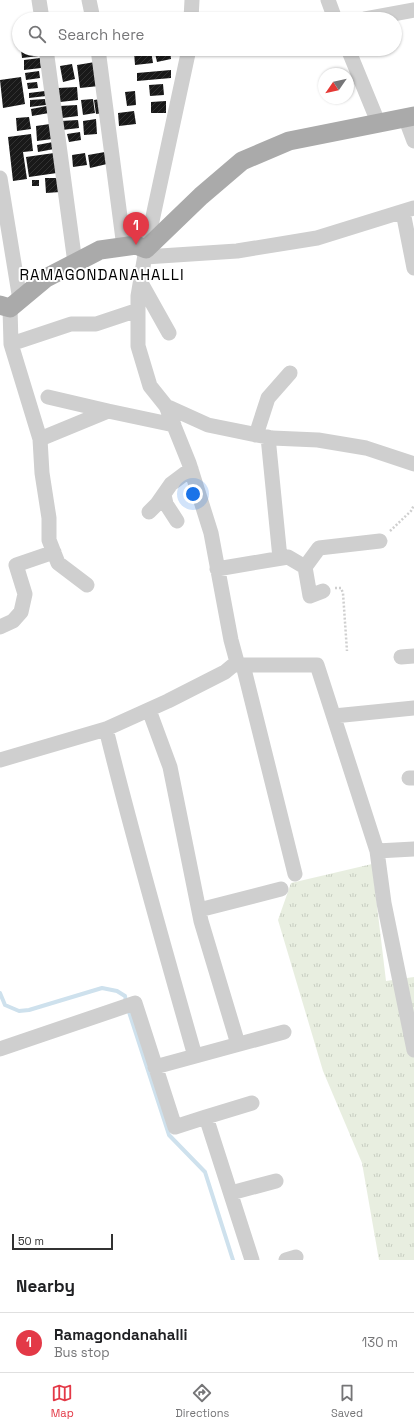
<!DOCTYPE html>
<html lang="en">
<head>
<meta charset="utf-8">
<style>
	:root { --surface:#fff; --page:#f2f2f2; --text:#202124; --muted:#757577; --line:#e0e0e0; --accent:#e33947 }
	body { margin:0; font-family:"Space Grotesk",sans-serif; background:var(--page); color:var(--text) }
	.compass { position:absolute; left:318px; top:68px; width:36px; height:36px; border-radius:50%; background:var(--surface); box-shadow:0 1px 3px #0004; rotate:236deg }
	.scale { position:absolute; left:12px; bottom:10px; width:101px; box-sizing:border-box; padding-left:4px; border:2px solid #323232; border-top:0; font-size:11px; line-height:14px; white-space:nowrap; color:#323232; -webkit-text-stroke:3px #fff; paint-order:stroke }
	.you { position:absolute; left:193px; top:494px; width:14px; height:14px; margin:-10px; border:3px solid #fff; border-radius:50%; background:#1a73e8; box-shadow:0 0 0 6px #1a73e833 }
	.badge { display:grid; place-items:center; width:26px; height:26px; border-radius:50%; background:var(--accent); color:#fff; font-size:13px; font-weight:700 }
	.pin { position:absolute; translate:-50% -33px; filter:drop-shadow(0 1px 2px #0008) }
	.pin::after { content:''; position:absolute; top:21px; width:14px; height:12px; background:inherit; clip-path:polygon(0 0,100% 0,50% 100%) }
	.list { margin:0; padding:0; list-style:none }
	h2 { display:flex; justify-content:space-between; align-items:center; height:52px; margin:0; padding:0 16px; font-size:17px }
	h2 small { font-size:13px; font-weight:400; color:var(--muted) }
	.list li { display:grid; grid-template-columns:26px 1fr auto; gap:12px; align-items:center; box-sizing:border-box; height:60px; padding:0 16px; border-top:1px solid var(--line) }
	.list b { display:block; font-size:15px; white-space:nowrap }
	.list p { margin:0; font-size:13px; white-space:nowrap; color:var(--muted) }
	.list em { font-size:13px; font-style:normal; color:var(--muted) }
	.icon { flex:none; width:22px; height:22px; fill:none; stroke:currentColor; stroke-width:2; stroke-linecap:round; stroke-linejoin:round }
	.map { position:relative; flex:none; width:414px; height:1260px; overflow:hidden }
	.search { position:absolute; background:var(--surface); box-shadow:0 1px 3px #0004; left:12px; right:12px; top:12px; height:44px; display:flex; align-items:center; gap:10px; box-sizing:border-box; padding:0 14px; border-radius:22px; color:var(--muted); font-size:15px }
	.sheet { height:112px; background:var(--surface) }
	nav { display:flex; justify-content:space-around; align-items:center; box-sizing:border-box; height:56px; border-top:1px solid var(--line); background:var(--surface); font-size:11px; color:var(--muted) }
	nav a { display:grid; justify-items:center; gap:2px }
	nav .on { color:var(--accent) }
	.map>svg:first-child { display:block }
	.grass { fill:url(#grass-tufts) }
	.lines { fill:none; stroke-linecap:round; stroke-linejoin:round }
	.stream { stroke:#cee1ed; stroke-width:4 }
	.building { fill:url(#building-hatch) }
	.path { stroke:#cfcfcf; stroke-width:2.5; stroke-dasharray:2 2; stroke-linecap:butt }
	.minor { stroke:#cfcfcf; stroke-width:15 }
	.major { stroke:#aaa; stroke-width:19 }
	.labels { text-anchor:middle; stroke-width:4; stroke-linejoin:round; paint-order:stroke }
	.neighbourhood-label { font-size:15px; letter-spacing:1px; fill:#000; stroke:#fff }
</style>
</head>
<body>
<div class="map">
<svg width="414" height="1260" viewBox="0 0 414 1260">
	<defs>
		<pattern id="grass-tufts" width="24" height="20" patternUnits="userSpaceOnUse"><rect width="24" height="20" fill="#e8eee0"/><path d="M3 7l-1-3M5 7V3M7 7l1-3M15 17l-1-3M17 17v-4M19 17l1-3" fill="none" stroke="#c7cdc1"/></pattern>
		<pattern id="building-hatch" width="6" height="6" patternUnits="userSpaceOnUse"><rect width="6" height="6" fill="#191919"/><path d="M-1 1l2-2M0 6l6-6M5 7l2-2" fill="none" stroke="#323232"/></pattern>
	</defs>
	<rect width="100%" height="100%" fill="#fff"/>
	<path class="grass" d="M 372,864 L 386,981 L 414,977 L 414,1260 L 379,1260 L 362,1163 L 323,1071 L 278,920 L 291,883 Z"/>
	<g class="lines">
		<path class="stream" d="M 0,993 L 5,1005 L 19,1011 L 29,1010 L 102,988 L 117,991 L 125,996 L 126,1002
			M 128,1009 L 169,1135 L 205,1172 L 233,1260"/>
	</g>
	<path class="building" d="M 21,49 L 38,49 L 39,56 L 22,58 Z
		M 117,49 L 130,49 L 130,56 L 117,56 Z
		M 154,49 L 170,49 L 171,59 L 157,62 Z
		M 151,51 L 153,63 L 135,65 L 134,52 Z
		M 40,58 L 41,68 L 24,70 L 24,60 Z
		M 95,62 L 99,86 L 80,88 L 77,65 Z
		M 72,64 L 75,79 L 63,82 L 60,66 Z
		M 171,70 L 171,78 L 137,81 L 137,73 Z
		M 39,71 L 40,78 L 26,80 L 25,73 Z
		M 21,77 L 25,104 L 3,108 L 0,80 Z
		M 37,82 L 38,88 L 28,89 L 27,83 Z
		M 163,84 L 164,95 L 150,96 L 149,85 Z
		M 77,87 L 78,100 L 60,102 L 58,88 Z
		M 45,91 L 46,96 L 29,98 L 29,93 Z
		M 135,91 L 136,105 L 127,106 L 125,92 Z
		M 45,99 L 46,105 L 30,107 L 30,100 Z
		M 93,99 L 95,113 L 83,115 L 81,100 Z
		M 101,99 L 103,113 L 96,114 L 94,100 Z
		M 166,101 L 166,113 L 151,113 L 151,102 Z
		M 77,105 L 78,116 L 62,118 L 60,106 Z
		M 47,106 L 49,113 L 32,116 L 31,109 Z
		M 134,111 L 136,124 L 119,126 L 118,113 Z
		M 29,117 L 31,129 L 17,131 L 16,118 Z
		M 96,119 L 97,134 L 84,135 L 83,121 Z
		M 78,120 L 79,128 L 62,130 L 61,121 Z
		M 50,124 L 52,139 L 37,141 L 36,126 Z
		M 80,132 L 81,140 L 69,142 L 67,134 Z
		M 31,134 L 33,151 L 23,152 L 27,179 L 13,181 L 8,137 Z
		M 53,142 L 54,149 L 38,152 L 37,145 Z
		M 105,152 L 107,164 L 90,168 L 88,155 Z
		M 54,153 L 57,173 L 29,177 L 26,157 Z
		M 85,153 L 87,165 L 73,167 L 72,155 Z
		M 45,178 L 59,178 L 60,192 L 46,193 Z
		M 32,180 L 39,180 L 39,186 L 32,186 Z"/>
	<g class="lines">
		<path class="path" d="M 390,531 L 411,511 L 414,505
			M 335,588 L 341,588 L 343,593 L 347,651"/>
		<path class="minor" d="M 39,0 L 42,19
			M 89,0 L 93,19
			M 328,0 L 335,19
			M 191,19 L 192,0
			M 365,19 L 414,10
			M 46,49 L 75,263
			M 98,49 L 124,247
			M 189,49 L 146,249 L 138,296 L 138,346 L 150,386 L 166,406 L 208,425 L 272,438 L 318,440 L 366,448 L 414,464
			M 348,49 L 378,122
			M 405,117 L 414,141
			M 0,178 L 20,300
			M 403,212 L 414,268
			M 145,257 L 237,251 L 317,238 L 414,208
			M 141,283 L 169,333
			M 10,308 L 11,344 L 71,324 L 96,324 L 138,310
			M 11,344 L 40,439 L 108,411 L 174,425
			M 48,397 L 108,411
			M 256,435 L 268,398 L 290,373
			M 268,437 L 280,558
			M 40,439 L 42,473 L 49,518 L 49,540 L 58,563 L 87,585
			M 164,495 L 166,504 L 177,521
			M 149,512 L 157,504 L 171,484 L 191,469
			M 305,567 L 310,596 L 323,591
			M 217,569 L 288,557 L 305,567 L 319,548 L 380,541
			M 0,627 L 13,621 L 21,612 L 25,594 L 16,565 L 54,552
			M 401,657 L 414,656
			M 234,665 L 317,665 L 377,851 L 414,849
			M 243,665 L 295,874
			M 149,710 L 170,767 L 201,921 L 238,1044
			M 334,716 L 414,708
			M 106,729 C 133,839 164,947 195,1056
			M 0,760 L 106,729 L 168,701 L 225,672 L 237,662 L 231,640 L 211,533 L 189,463 L 166,406
			M 409,778 L 414,778
			M 377,851 L 384,903 L 414,1050
			M 199,910 L 281,889
			M 0,1049 L 135,1003 L 175,1127 L 206,1117 L 252,1260
			M 155,1067 L 284,1032
			M 206,1117 L 252,1103
			M 231,1193 L 276,1181
			M 286,1260 L 296,1257"/>
		<path class="major" d="M 0,305 L 10,308 L 46,278 L 100,250 L 136,245 L 146,249 L 201,196 L 242,161 L 289,141 L 414,116"/>
	</g>
	<g class="labels">
		<g class="neighbourhood-label">
			<text x="102" y="280">RAMAGONDANAHALLI</text>
		</g>
	</g>
</svg>
<svg class="compass" viewBox="-18 -18 36 36"><path d="M0-13l5 13h-10z" fill="#e53935"/><path d="M0 13l5-13h-10z" fill="#757577"/></svg>
<div class="scale">50 m</div>
<div class="you"></div>
<div class="pin badge" style="left:136px;top:245px">1</div>
<div class="search"><svg class="icon" aria-label="search" viewBox="0 0 24 24"><circle cx="10" cy="10" r="6"/><path d="M15 15l6 6"/></svg>Search here</div>
</div>
<section class="sheet">
<h2>Nearby<small></small></h2>
<ul class="list">
<li><span class="badge">1</span><div><b>Ramagondanahalli</b><p>Bus stop</p></div><em>130 m</em></li>
</ul>
</section>
<nav>
<a class="on"><svg class="icon" aria-label="map" viewBox="0 0 24 24"><path d="M3 6l6-2 6 2 6-2v14l-6 2-6-2-6 2zM9 4v14M15 6v14"/></svg>Map</a>
<a><svg class="icon" aria-label="directions" viewBox="0 0 24 24"><path d="M12 3l9 9-9 9-9-9zM9 14v-3h6M13 9l2 2-2 2"/></svg>Directions</a>
<a><svg class="icon" aria-label="saved" viewBox="0 0 24 24"><path d="M7 4h10v16l-5-4-5 4z"/></svg>Saved</a>
</nav>
</body>
</html>
